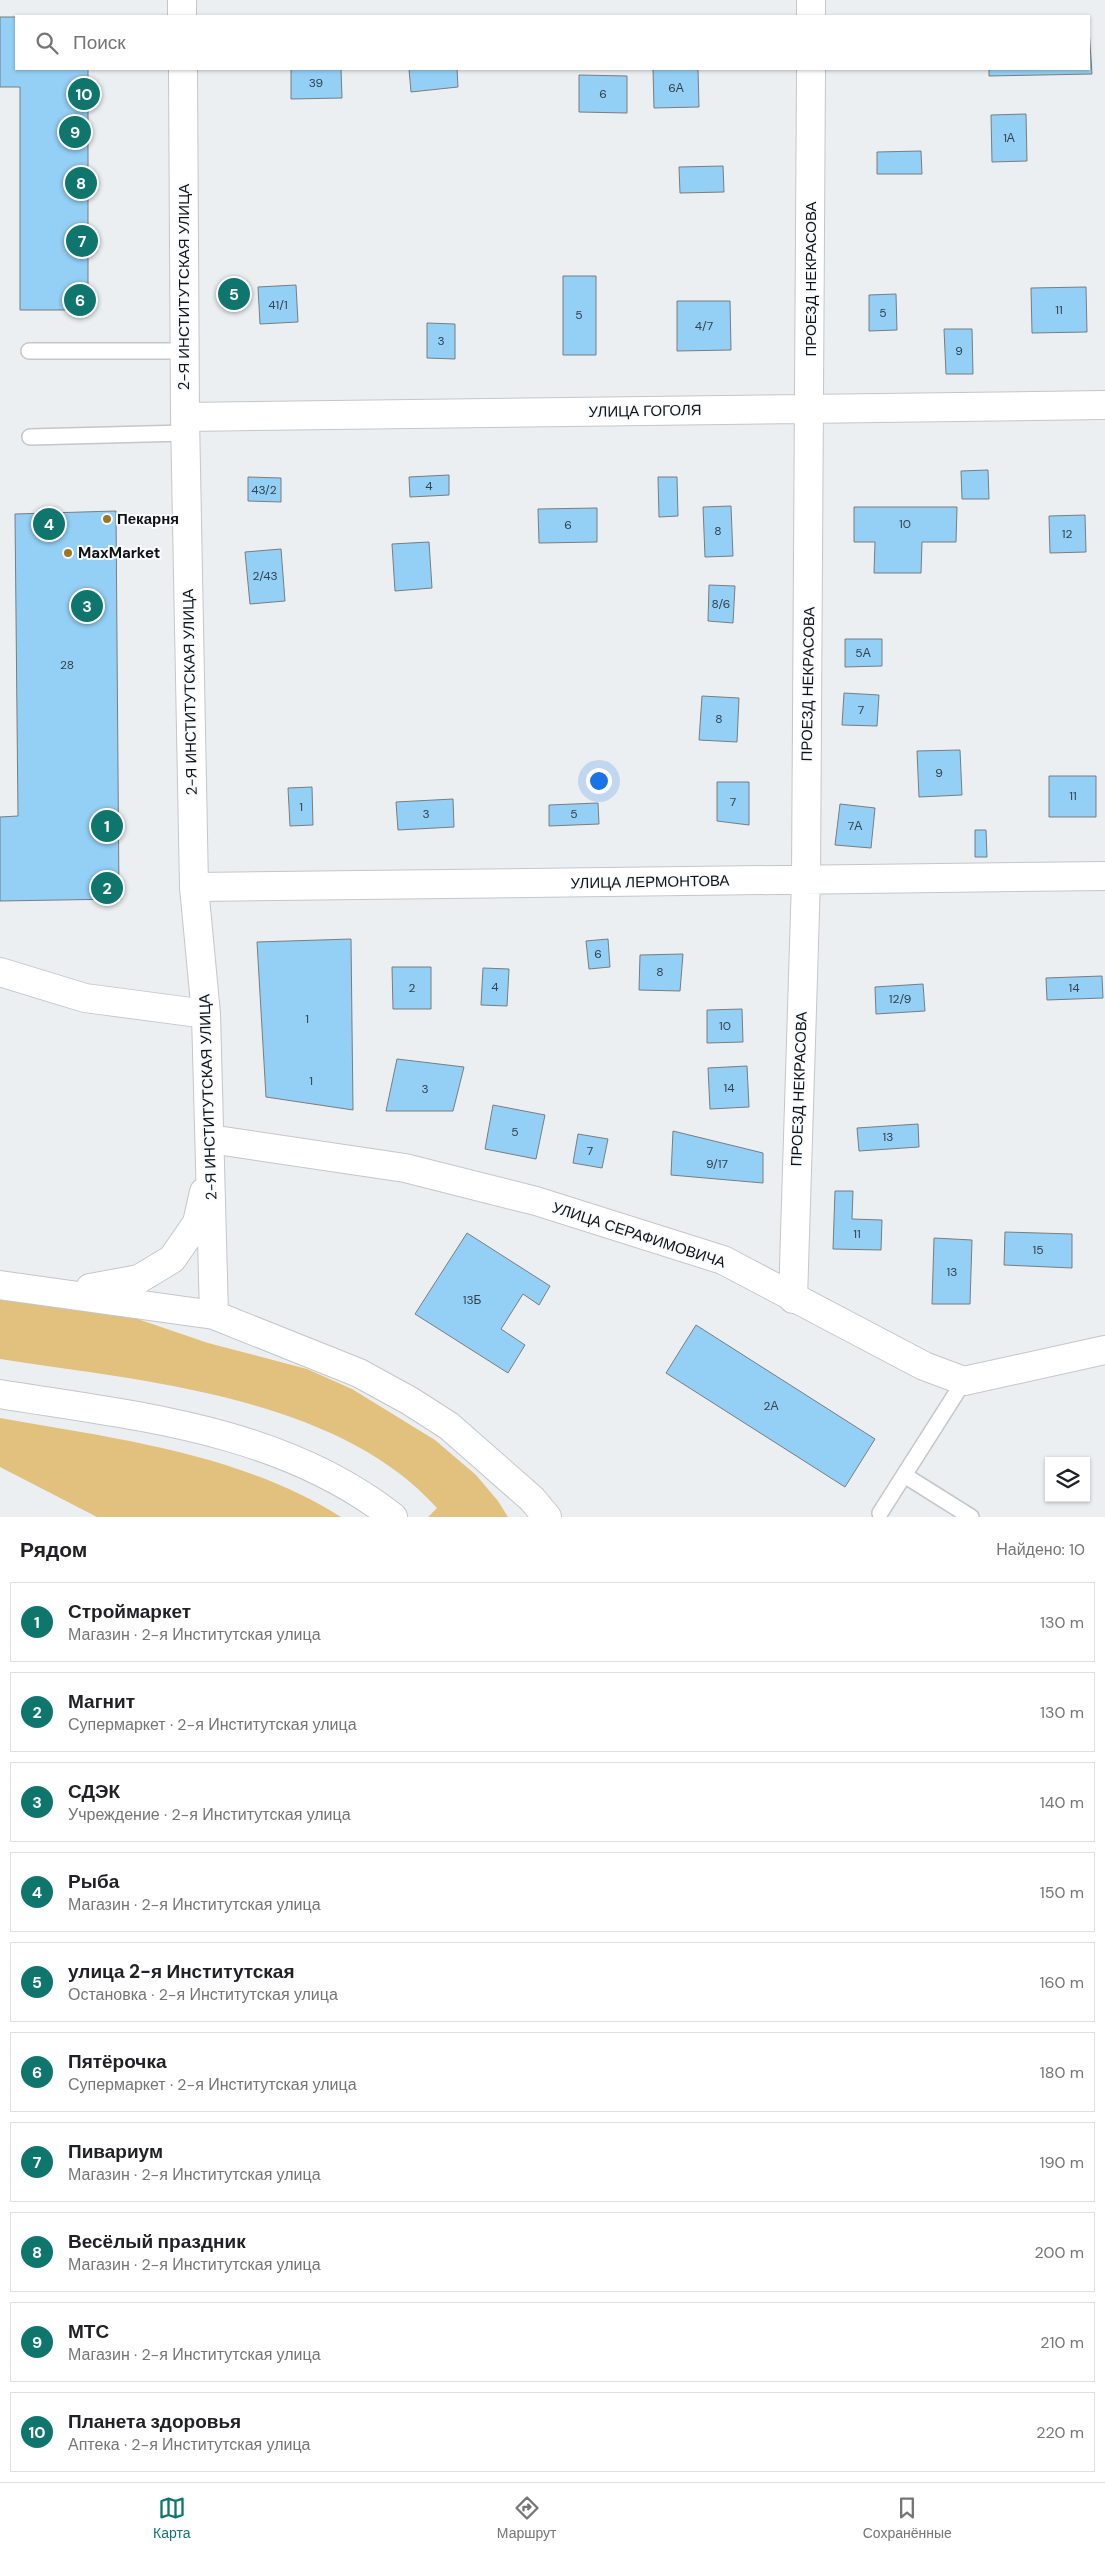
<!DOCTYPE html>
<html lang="ru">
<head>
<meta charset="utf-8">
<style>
	:root { --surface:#fff; --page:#f6f6f6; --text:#202124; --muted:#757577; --line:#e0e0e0; --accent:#0f766e }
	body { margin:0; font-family:"DM Sans",sans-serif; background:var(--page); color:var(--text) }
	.controls { position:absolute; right:15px; bottom:15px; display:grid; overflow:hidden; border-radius:0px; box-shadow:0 1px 4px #0004 }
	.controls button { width:45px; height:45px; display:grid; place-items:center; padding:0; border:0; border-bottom:1px solid var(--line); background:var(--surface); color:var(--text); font:25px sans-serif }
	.you { position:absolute; left:598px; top:780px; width:18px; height:18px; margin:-12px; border:4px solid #fff; border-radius:50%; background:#1a73e8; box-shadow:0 0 0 8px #1a73e833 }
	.badge { display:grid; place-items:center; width:32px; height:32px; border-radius:50%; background:var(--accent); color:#fff; font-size:16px; font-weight:700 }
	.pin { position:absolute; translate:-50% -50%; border:2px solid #fff; box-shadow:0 1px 5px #0006 }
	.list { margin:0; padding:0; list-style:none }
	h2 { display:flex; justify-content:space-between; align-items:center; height:65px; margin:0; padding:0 20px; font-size:21px }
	h2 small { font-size:16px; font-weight:400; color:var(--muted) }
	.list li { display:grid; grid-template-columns:32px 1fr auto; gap:15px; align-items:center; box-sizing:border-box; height:80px; margin:0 10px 10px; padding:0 10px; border:1px solid var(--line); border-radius:0px }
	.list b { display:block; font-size:19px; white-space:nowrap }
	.list p { margin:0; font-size:16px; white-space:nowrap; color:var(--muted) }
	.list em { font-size:16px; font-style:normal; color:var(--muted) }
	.icon { flex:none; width:28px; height:28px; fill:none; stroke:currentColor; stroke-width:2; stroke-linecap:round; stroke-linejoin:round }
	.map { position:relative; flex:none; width:1105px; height:1517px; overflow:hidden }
	.search { position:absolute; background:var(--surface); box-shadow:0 1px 4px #0004; left:15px; right:15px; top:15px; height:55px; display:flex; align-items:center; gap:12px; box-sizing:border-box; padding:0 18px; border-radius:0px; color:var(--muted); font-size:19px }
	.sheet { height:965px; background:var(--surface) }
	nav { display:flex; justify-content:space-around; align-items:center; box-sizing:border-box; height:70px; border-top:1px solid var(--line); background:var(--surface); font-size:14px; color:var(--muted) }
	nav a { display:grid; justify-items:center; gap:2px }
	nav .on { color:var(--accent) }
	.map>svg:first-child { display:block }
	.green { fill:#e2c07d }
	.building { fill:#94cff5; stroke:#797d7f }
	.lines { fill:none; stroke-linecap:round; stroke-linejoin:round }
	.lane-casing { stroke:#c3c7ca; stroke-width:18 }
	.street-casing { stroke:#c3c7ca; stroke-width:30 }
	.secondary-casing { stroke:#c3c7ca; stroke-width:30 }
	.lane { stroke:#fff; stroke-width:15 }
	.street { stroke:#fff; stroke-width:28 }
	.secondary { stroke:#fff; stroke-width:28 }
	.poi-dot { fill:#9c7723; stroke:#f9fcff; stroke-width:2 }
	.labels { text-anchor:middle; stroke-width:4; stroke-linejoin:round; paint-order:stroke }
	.number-label { font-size:12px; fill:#32414c }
	.street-label { font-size:15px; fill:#111213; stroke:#f9fcff }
	.poi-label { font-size:15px; font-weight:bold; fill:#111213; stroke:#f9fcff; text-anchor:start }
</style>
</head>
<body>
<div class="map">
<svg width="1105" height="1517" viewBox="0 0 1105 1517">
	<rect width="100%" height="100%" fill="#ebeff2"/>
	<path class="green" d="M 0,1298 L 120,1313 L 208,1343 L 307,1369 L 352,1389 L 435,1440 L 476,1475 L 498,1501 L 508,1517 L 428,1517 L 437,1508 C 337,1396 142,1381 0,1359 Z
		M 0,1418 C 113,1438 243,1454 341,1517 L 97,1517 L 0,1467 Z"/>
	<path class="building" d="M 0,17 L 16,17 L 16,69 L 88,69 L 88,310 L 20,310 L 20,87 L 0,87 Z
		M 1089,29 L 1092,74 L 989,76 L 989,69 L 1089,69 Z
		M 291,69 L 341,69 L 342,98 L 291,99 Z
		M 409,69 L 457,69 L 458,87 L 411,92 Z
		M 653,69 L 698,69 L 699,107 L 654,108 Z
		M 579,75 L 627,76 L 627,113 L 579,112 Z
		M 1026,114 L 1027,161 L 992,162 L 991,115 Z
		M 921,151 L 922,174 L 877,174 L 877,152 Z
		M 723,166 L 724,192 L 680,193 L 679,167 Z
		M 563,276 L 596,276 L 596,355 L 563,355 Z
		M 296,285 L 298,322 L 260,324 L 258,287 Z
		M 1086,287 L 1087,332 L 1032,333 L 1031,288 Z
		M 896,294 L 897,330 L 869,331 L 869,295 Z
		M 677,301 L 730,301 L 731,350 L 677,351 Z
		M 427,323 L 455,324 L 455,359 L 427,358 Z
		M 944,329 L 972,329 L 973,374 L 946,374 Z
		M 988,470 L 989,499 L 962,499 L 961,471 Z
		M 449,475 L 449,495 L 410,497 L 409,477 Z
		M 248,477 L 281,478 L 281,502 L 248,501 Z
		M 658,477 L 677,477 L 678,516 L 659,517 Z
		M 731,506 L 733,556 L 705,557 L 703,507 Z
		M 854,507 L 957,507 L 956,542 L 922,542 L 921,573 L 874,573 L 875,542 L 854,542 Z
		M 597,508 L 597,542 L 539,543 L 538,509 Z
		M 116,511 L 119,899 L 0,901 L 0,817 L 18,816 L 15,514 Z
		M 1085,515 L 1086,552 L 1050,553 L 1049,516 Z
		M 429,542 L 432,588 L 395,591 L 392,544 Z
		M 281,549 L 285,601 L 250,604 L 245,552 Z
		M 709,585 L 735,586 L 733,623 L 708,621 Z
		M 845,639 L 882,639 L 882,666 L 845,667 Z
		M 844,693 L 879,695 L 877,726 L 842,725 Z
		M 702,696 L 739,698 L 737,742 L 699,740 Z
		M 960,750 L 962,795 L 919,797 L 917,751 Z
		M 1049,776 L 1096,776 L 1096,817 L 1049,817 Z
		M 717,782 L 749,782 L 749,825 L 717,821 Z
		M 312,787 L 313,825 L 290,826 L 288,788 Z
		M 453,799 L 454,827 L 398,830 L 396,802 Z
		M 598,803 L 599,824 L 549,826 L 549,805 Z
		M 840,804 L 875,808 L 871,848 L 835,845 Z
		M 975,830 L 986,830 L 987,857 L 975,857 Z
		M 351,939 L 353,1110 L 266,1097 L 257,942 Z
		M 608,939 L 610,967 L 589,969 L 586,941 Z
		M 683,954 L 680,991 L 639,990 L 640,955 Z
		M 392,967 L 431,967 L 431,1009 L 393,1009 Z
		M 483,968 L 509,969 L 507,1006 L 481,1005 Z
		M 1102,976 L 1103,998 L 1047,1000 L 1046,978 Z
		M 923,984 L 925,1011 L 876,1014 L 875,987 Z
		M 742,1009 L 743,1042 L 707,1043 L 707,1010 Z
		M 397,1059 L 464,1067 L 453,1111 L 386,1111 Z
		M 747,1066 L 749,1107 L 710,1109 L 708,1068 Z
		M 493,1105 L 545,1115 L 536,1159 L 485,1149 Z
		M 918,1124 L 919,1147 L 859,1151 L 857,1128 Z
		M 673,1131 L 763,1153 L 763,1183 L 671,1175 Z
		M 578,1134 L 608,1139 L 602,1168 L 573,1163 Z
		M 835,1191 L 853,1191 L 852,1219 L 882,1220 L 881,1250 L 833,1249 Z
		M 1005,1232 L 1072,1234 L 1072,1268 L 1004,1265 Z
		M 467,1233 L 550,1286 L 539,1305 L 523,1294 L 501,1329 L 525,1345 L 508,1373 L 415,1314 Z
		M 934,1238 L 972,1240 L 970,1304 L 932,1304 Z
		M 696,1325 L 875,1439 L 845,1487 L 666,1373 Z"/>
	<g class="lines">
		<defs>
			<path id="lane" d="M 29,351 L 184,351
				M 30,437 L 185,433
				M 904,1475 L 971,1517
				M 880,1513 L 964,1381"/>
			<path id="street" d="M 811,16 L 811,0
				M 185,417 L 1105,405
				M 194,887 L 1105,876
				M 0,972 L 85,998 L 206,1014
				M 210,1139 L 405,1168 L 536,1201 L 723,1260 L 924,1366 L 964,1381 L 1105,1350
				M 793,1299 L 806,880 L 811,69"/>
			<path id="secondary" d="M 182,0 L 182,16
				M 183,69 L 185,417 L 194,887 L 206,1014 L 214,1315
				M 0,1285 L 214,1315 L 359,1373 L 410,1401 L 449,1426 L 532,1499 L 547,1517
				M 90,1288 L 139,1279 L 172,1259 L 197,1223 L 204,1192
				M 0,1394 C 136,1416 281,1429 393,1517"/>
		</defs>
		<use href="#lane" class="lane-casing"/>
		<use href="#street" class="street-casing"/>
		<use href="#secondary" class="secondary-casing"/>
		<use href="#lane" class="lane"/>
		<use href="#street" class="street"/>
		<use href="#secondary" class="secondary"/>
	</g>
	<g class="poi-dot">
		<circle cx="107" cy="519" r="5"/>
		<circle cx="68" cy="553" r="5"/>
	</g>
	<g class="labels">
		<g class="number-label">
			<text x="316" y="87">39</text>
			<text x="676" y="92">6А</text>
			<text x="603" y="98">6</text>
			<text x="1009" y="142">1А</text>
			<text x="278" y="309">41/1</text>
			<text x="1059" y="314">11</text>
			<text x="883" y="317">5</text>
			<text x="579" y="319">5</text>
			<text x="704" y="330">4/7</text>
			<text x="441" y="345">3</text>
			<text x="959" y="355">9</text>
			<text x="429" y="490">4</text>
			<text x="264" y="494">43/2</text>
			<text x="905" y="528">10</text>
			<text x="568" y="529">6</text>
			<text x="718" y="535">8</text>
			<text x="1067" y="538">12</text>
			<text x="265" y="580">2/43</text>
			<text x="721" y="608">8/6</text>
			<text x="863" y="657">5А</text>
			<text x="67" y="669">28</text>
			<text x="861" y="714">7</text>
			<text x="719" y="723">8</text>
			<text x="939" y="777">9</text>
			<text x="1073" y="800">11</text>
			<text x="733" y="806">7</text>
			<text x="301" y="811">1</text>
			<text x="426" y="818">3</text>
			<text x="574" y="818">5</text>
			<text x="855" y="830">7А</text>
			<text x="598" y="958">6</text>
			<text x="660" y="976">8</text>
			<text x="495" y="991">4</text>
			<text x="412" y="992">2</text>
			<text x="1074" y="992">14</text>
			<text x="900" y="1003">12/9</text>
			<text x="307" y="1023">1</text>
			<text x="725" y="1030">10</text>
			<text x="311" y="1085">1</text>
			<text x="729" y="1092">14</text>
			<text x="425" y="1093">3</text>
			<text x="515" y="1136">5</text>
			<text x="888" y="1141">13</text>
			<text x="590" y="1155">7</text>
			<text x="717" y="1168">9/17</text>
			<text x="857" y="1238">11</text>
			<text x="1038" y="1254">15</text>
			<text x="952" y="1276">13</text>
			<text x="472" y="1304">13Б</text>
			<text x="771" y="1410">2А</text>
		</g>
		<g class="street-label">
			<text transform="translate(811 279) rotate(-90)" y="5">ПРОЕЗД НЕКРАСОВА</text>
			<text transform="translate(184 287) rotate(-90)" y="5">2-Я ИНСТИТУТСКАЯ УЛИЦА</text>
			<text transform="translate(645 411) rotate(-1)" y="5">УЛИЦА ГОГОЛЯ</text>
			<text transform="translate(808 684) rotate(-89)" y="5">ПРОЕЗД НЕКРАСОВА</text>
			<text transform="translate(190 692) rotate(-91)" y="5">2-Я ИНСТИТУТСКАЯ УЛИЦА</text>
			<text transform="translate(650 882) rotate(-1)" y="5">УЛИЦА ЛЕРМОНТОВА</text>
			<text transform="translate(799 1089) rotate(-88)" y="5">ПРОЕЗД НЕКРАСОВА</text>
			<text transform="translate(208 1097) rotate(-92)" y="5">2-Я ИНСТИТУТСКАЯ УЛИЦА</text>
			<text transform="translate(639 1235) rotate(18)" y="5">УЛИЦА СЕРАФИМОВИЧА</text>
		</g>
		<g class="poi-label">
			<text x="117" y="524">Пекарня</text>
			<text x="78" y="558">MaxMarket</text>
		</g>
	</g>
</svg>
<div class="controls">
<button><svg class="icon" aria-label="layers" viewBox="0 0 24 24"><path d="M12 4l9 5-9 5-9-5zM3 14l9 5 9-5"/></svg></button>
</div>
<div class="you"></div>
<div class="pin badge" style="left:107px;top:826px">1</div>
<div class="pin badge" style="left:107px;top:888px">2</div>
<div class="pin badge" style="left:87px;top:606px">3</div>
<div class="pin badge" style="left:49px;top:524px">4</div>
<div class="pin badge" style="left:234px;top:294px">5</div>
<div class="pin badge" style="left:80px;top:300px">6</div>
<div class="pin badge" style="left:82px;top:241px">7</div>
<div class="pin badge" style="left:81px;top:183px">8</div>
<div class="pin badge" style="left:75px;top:132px">9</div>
<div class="pin badge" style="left:84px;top:94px">10</div>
<div class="search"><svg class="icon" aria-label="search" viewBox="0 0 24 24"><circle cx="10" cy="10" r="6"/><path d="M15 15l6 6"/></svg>Поиск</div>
</div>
<section class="sheet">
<h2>Рядом<small>Найдено: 10</small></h2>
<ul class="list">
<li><span class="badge">1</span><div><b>Строймаркет</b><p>Магазин · 2-я Институтская улица</p></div><em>130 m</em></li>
<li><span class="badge">2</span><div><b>Магнит</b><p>Супермаркет · 2-я Институтская улица</p></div><em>130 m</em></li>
<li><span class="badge">3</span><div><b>СДЭК</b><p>Учреждение · 2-я Институтская улица</p></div><em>140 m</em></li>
<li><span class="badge">4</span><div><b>Рыба</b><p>Магазин · 2-я Институтская улица</p></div><em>150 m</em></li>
<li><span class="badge">5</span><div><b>улица 2-я Институтская</b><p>Остановка · 2-я Институтская улица</p></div><em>160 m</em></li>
<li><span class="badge">6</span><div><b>Пятёрочка</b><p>Супермаркет · 2-я Институтская улица</p></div><em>180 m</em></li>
<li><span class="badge">7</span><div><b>Пивариум</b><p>Магазин · 2-я Институтская улица</p></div><em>190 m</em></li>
<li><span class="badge">8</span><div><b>Весёлый праздник</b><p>Магазин · 2-я Институтская улица</p></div><em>200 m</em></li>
<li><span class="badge">9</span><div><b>МТС</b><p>Магазин · 2-я Институтская улица</p></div><em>210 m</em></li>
<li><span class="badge">10</span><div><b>Планета здоровья</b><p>Аптека · 2-я Институтская улица</p></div><em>220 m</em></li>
</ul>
</section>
<nav>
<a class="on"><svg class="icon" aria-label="map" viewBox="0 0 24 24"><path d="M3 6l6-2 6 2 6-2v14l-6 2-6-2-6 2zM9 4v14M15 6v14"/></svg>Карта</a>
<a><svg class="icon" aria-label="directions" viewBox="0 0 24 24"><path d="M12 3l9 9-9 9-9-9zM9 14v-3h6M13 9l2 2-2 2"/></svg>Маршрут</a>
<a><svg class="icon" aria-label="saved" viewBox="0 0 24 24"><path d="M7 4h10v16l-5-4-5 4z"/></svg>Сохранённые</a>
</nav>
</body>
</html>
